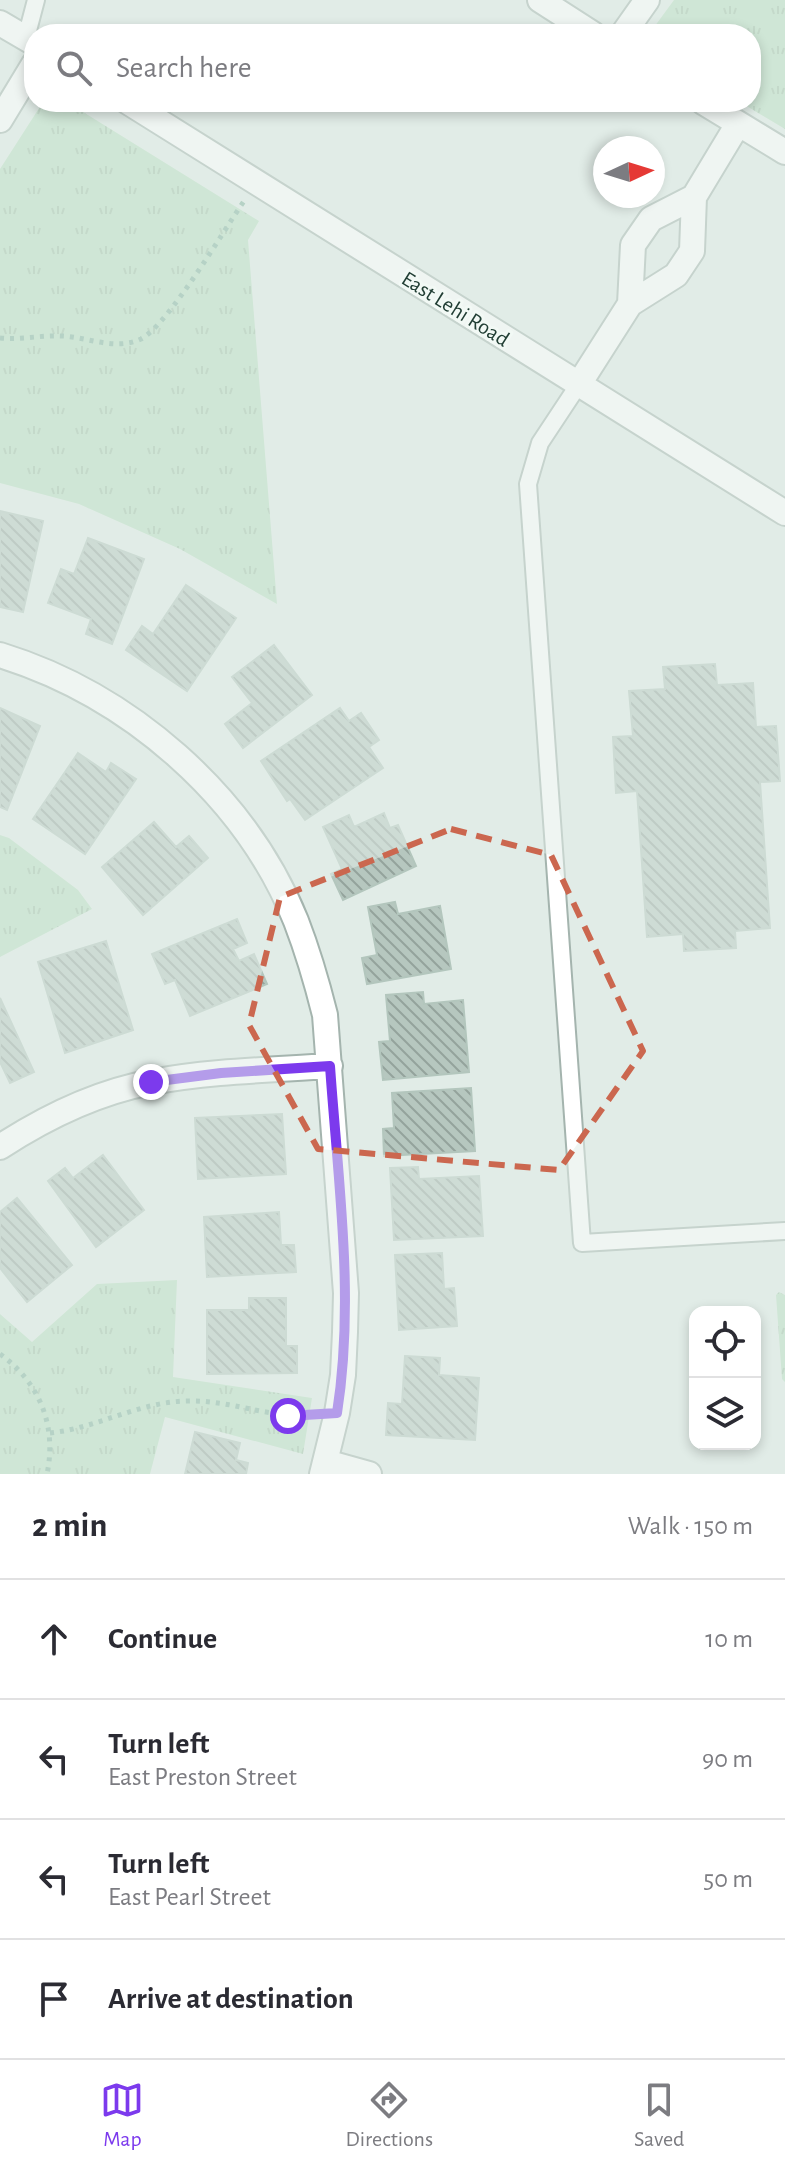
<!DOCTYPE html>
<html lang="en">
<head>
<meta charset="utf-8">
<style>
	:root { --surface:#fff; --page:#f2f2f3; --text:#2b2b33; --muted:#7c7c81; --line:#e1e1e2; --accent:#7c3aed }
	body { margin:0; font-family:"Alegreya Sans",sans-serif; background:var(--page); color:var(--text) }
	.controls { position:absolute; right:24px; bottom:24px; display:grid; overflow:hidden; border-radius:16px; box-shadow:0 4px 12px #0003 }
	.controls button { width:72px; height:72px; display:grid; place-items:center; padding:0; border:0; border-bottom:2px solid var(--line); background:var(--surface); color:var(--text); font:40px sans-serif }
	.compass { position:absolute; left:593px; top:136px; width:72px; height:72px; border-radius:50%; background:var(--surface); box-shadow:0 4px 12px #0003; rotate:86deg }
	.stop { position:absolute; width:24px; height:24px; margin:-18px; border:6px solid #7c3aed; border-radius:50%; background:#fff }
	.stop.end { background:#7c3aed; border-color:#fff; box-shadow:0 2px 8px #0008 }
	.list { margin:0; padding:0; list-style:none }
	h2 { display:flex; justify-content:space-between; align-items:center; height:104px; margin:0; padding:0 32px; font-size:34px }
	h2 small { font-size:26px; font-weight:400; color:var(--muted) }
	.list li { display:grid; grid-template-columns:52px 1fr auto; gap:24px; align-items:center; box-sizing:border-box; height:120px; padding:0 32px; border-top:2px solid var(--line) }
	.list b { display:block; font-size:30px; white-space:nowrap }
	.list p { margin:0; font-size:26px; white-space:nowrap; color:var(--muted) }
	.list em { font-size:26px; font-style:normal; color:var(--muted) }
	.icon { flex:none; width:44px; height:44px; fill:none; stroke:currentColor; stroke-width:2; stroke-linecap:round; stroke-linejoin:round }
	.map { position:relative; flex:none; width:785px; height:1474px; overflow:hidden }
	.search { position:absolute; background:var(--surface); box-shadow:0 4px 12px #0003; left:24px; right:24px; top:24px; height:88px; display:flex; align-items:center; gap:20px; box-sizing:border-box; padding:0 28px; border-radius:32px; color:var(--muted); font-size:30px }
	.sheet { height:584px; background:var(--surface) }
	nav { display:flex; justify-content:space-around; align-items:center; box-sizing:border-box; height:112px; border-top:2px solid var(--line); background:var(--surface); font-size:22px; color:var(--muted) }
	nav a { display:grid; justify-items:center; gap:4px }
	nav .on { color:var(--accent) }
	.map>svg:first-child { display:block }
	.park { fill:url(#park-tufts) }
	.building { fill:url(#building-back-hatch); stroke:#b3c6bd; stroke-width:2 }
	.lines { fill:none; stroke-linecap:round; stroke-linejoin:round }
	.service-casing { stroke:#a4b4ae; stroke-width:20 }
	.minor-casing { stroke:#a4b4ae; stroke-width:28 }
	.path { stroke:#81b19e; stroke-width:5; stroke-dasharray:4 6; stroke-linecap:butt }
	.service { stroke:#fff; stroke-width:16 }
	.minor { stroke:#fff; stroke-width:24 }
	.route { stroke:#7c3aed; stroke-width:10 }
	.marked { fill:none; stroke:#cb674f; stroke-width:6; stroke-dasharray:16 10; stroke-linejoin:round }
	.labels { text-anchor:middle; stroke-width:6; stroke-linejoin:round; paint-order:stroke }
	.street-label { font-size:22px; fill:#213e34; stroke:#f2f9f5 }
</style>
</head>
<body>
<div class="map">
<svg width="785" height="1474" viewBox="0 0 785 1474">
	<defs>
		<pattern id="park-tufts" width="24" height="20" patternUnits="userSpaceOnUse" patternTransform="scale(2)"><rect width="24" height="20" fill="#b9dec1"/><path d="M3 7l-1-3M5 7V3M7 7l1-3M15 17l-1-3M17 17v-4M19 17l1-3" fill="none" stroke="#9fc0a6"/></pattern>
		<pattern id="building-back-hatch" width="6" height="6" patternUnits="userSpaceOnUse" patternTransform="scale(2)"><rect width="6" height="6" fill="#b6c7bf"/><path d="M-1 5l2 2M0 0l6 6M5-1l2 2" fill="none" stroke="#94a39c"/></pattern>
	</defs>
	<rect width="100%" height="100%" fill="#e1ece7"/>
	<path class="park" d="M 674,0 L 785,0 L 785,129 L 740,102 L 751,102 L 751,34 L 649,34 Z
		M 43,102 L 67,102 L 259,221 L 248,240 L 277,604 L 180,549 L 79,504 L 0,483 L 0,169 Z
		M 0,835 L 9,838 L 78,890 L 92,909 L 0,957 Z
		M 177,1280 L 173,1377 L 312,1398 L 303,1454 L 165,1417 L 150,1474 L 0,1474 L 0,1314 L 32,1342 L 97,1284 Z
		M 779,1292 L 785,1295 L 785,1382 L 782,1379 L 776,1295 Z"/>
	<path class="building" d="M 0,511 L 43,521 L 23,612 L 0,607 Z
		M 88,538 L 144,559 L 112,644 L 86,634 L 91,619 L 48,603 L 61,569 L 74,574 Z
		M 186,585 L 236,618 L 187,691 L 126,650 L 142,626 L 153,634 Z
		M 274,645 L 312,695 L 243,748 L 225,724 L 252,703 L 232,677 Z
		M 715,664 L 717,685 L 753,683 L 756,727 L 776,726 L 780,781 L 760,782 L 770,928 L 735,931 L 736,948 L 684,951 L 683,934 L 647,937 L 637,791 L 616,793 L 613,737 L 633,736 L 629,691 L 665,689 L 663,667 Z
		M 0,708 L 40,726 L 7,810 L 0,807 Z
		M 340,708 L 349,721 L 361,713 L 379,740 L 369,747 L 383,768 L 305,820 L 290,799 L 287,801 L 261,761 Z
		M 78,753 L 106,772 L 111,763 L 136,779 L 85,854 L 33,819 Z
		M 384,813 L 390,828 L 398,825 L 416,866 L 343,900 L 331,874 L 342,869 L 323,827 L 349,815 L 354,827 Z
		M 154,822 L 176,847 L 189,836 L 208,858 L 143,915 L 102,867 Z
		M 395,902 L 398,914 L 440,906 L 451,969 L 367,984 L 362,958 L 377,955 L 368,907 Z
		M 237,919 L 247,943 L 233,949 L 239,961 L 254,954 L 267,984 L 190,1016 L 175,980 L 165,984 L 152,954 Z
		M 106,941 L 133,1030 L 65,1053 L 38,962 Z
		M 423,992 L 424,1004 L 463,1000 L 469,1072 L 383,1080 L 379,1042 L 390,1041 L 386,995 Z
		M 0,998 L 34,1072 L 10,1083 L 0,1062 Z
		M 471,1088 L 475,1151 L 384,1156 L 383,1129 L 394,1128 L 392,1093 Z
		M 282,1114 L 286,1174 L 198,1179 L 195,1118 Z
		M 103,1155 L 144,1210 L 96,1247 L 48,1181 L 65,1168 L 73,1178 Z
		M 418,1167 L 419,1179 L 479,1176 L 483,1236 L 394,1240 L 390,1168 Z
		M 17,1198 L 72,1265 L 27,1302 L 0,1268 L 0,1212 Z
		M 279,1212 L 281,1245 L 294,1245 L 296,1272 L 207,1277 L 204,1217 Z
		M 442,1253 L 444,1289 L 454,1288 L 457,1326 L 399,1330 L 395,1255 Z
		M 249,1298 L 286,1298 L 286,1346 L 297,1346 L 297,1373 L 207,1374 L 207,1310 L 249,1310 Z
		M 405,1356 L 440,1358 L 439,1375 L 479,1378 L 475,1440 L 386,1435 L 388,1403 L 402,1404 Z
		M 195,1432 L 240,1443 L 236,1460 L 248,1463 L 246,1474 L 185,1474 Z"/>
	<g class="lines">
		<defs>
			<path id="service" d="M 26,38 L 36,0
				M 579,384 L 540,443 L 528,484 L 582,1243 L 785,1231"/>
			<path id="minor" d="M 540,0 L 593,34
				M 0,23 L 34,43
				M 623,34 L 647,0
				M 128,102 L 785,513
				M 703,102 L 785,152
				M 0,120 L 34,64
				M 630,304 L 633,245 L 651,219 L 694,197
				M 579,384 L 630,304 L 676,275 L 692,251 L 694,197 L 738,124
				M 0,655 C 129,695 245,795 296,921 C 308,952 317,983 325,1015 L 346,1293 L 345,1332 L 343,1375 L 337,1413 L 322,1474
				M 0,1147 C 46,1117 98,1092 152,1082 C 210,1071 271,1070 330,1066
				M 326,1462 L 369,1474"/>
		</defs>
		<use href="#service" class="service-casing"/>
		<use href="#minor" class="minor-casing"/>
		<path class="path" d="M 0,338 C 21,340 41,335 62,336 C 87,337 116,351 141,339 C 168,325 224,230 244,201
			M 0,1354 C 40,1383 57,1426 47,1474
			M 50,1433 C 98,1428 140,1401 189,1401 C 231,1400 266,1418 312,1415"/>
		<use href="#service" class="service"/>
		<use href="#minor" class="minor"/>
	</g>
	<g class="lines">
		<path class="route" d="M 151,1082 L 221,1073 L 330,1066 C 338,1181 355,1299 337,1413 L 288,1416"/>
	</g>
	<path d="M0 0H785V1474H0ZM 451,829 L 551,855 L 643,1051 L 559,1170 L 318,1149 L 249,1025 L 280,897 Z" fill="#e1ece7" fill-opacity=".55" fill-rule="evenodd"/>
	<path class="marked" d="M 451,829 L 551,855 L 643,1051 L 559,1170 L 318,1149 L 249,1025 L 280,897 Z"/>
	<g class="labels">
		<g class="street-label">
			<text transform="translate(456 308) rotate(32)" y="8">East Lehi Road</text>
		</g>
	</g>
</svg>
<div class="controls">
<button><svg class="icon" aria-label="locate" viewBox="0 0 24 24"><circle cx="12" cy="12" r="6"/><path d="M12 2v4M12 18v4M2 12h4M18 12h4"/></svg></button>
<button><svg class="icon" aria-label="layers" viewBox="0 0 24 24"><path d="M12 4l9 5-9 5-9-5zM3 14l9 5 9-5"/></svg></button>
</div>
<svg class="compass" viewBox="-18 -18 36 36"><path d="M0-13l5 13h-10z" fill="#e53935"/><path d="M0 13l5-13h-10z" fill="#7c7c81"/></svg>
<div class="stop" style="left:288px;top:1416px"></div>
<div class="stop end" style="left:151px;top:1082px"></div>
<div class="search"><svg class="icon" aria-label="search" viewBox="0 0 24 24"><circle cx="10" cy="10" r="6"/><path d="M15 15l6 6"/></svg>Search here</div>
</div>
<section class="sheet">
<h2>2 min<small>Walk · 150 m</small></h2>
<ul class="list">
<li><svg class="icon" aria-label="ahead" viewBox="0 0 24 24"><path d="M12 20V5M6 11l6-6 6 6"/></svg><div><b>Continue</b></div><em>10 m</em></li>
<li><svg class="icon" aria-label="left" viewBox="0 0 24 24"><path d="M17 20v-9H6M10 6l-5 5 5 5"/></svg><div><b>Turn left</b><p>East Preston Street</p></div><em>90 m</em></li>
<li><svg class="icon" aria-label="left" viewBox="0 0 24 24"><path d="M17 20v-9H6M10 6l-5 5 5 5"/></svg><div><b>Turn left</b><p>East Pearl Street</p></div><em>50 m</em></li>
<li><svg class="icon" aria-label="arrive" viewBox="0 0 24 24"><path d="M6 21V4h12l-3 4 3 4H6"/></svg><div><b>Arrive at destination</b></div></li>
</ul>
</section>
<nav>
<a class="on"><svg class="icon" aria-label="map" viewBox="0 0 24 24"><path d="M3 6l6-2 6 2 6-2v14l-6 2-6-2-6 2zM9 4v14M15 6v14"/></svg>Map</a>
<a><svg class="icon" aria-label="directions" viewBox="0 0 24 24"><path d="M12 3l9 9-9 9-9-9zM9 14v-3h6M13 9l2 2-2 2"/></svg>Directions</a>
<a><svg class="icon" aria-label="saved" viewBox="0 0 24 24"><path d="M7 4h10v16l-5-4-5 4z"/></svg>Saved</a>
</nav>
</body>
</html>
